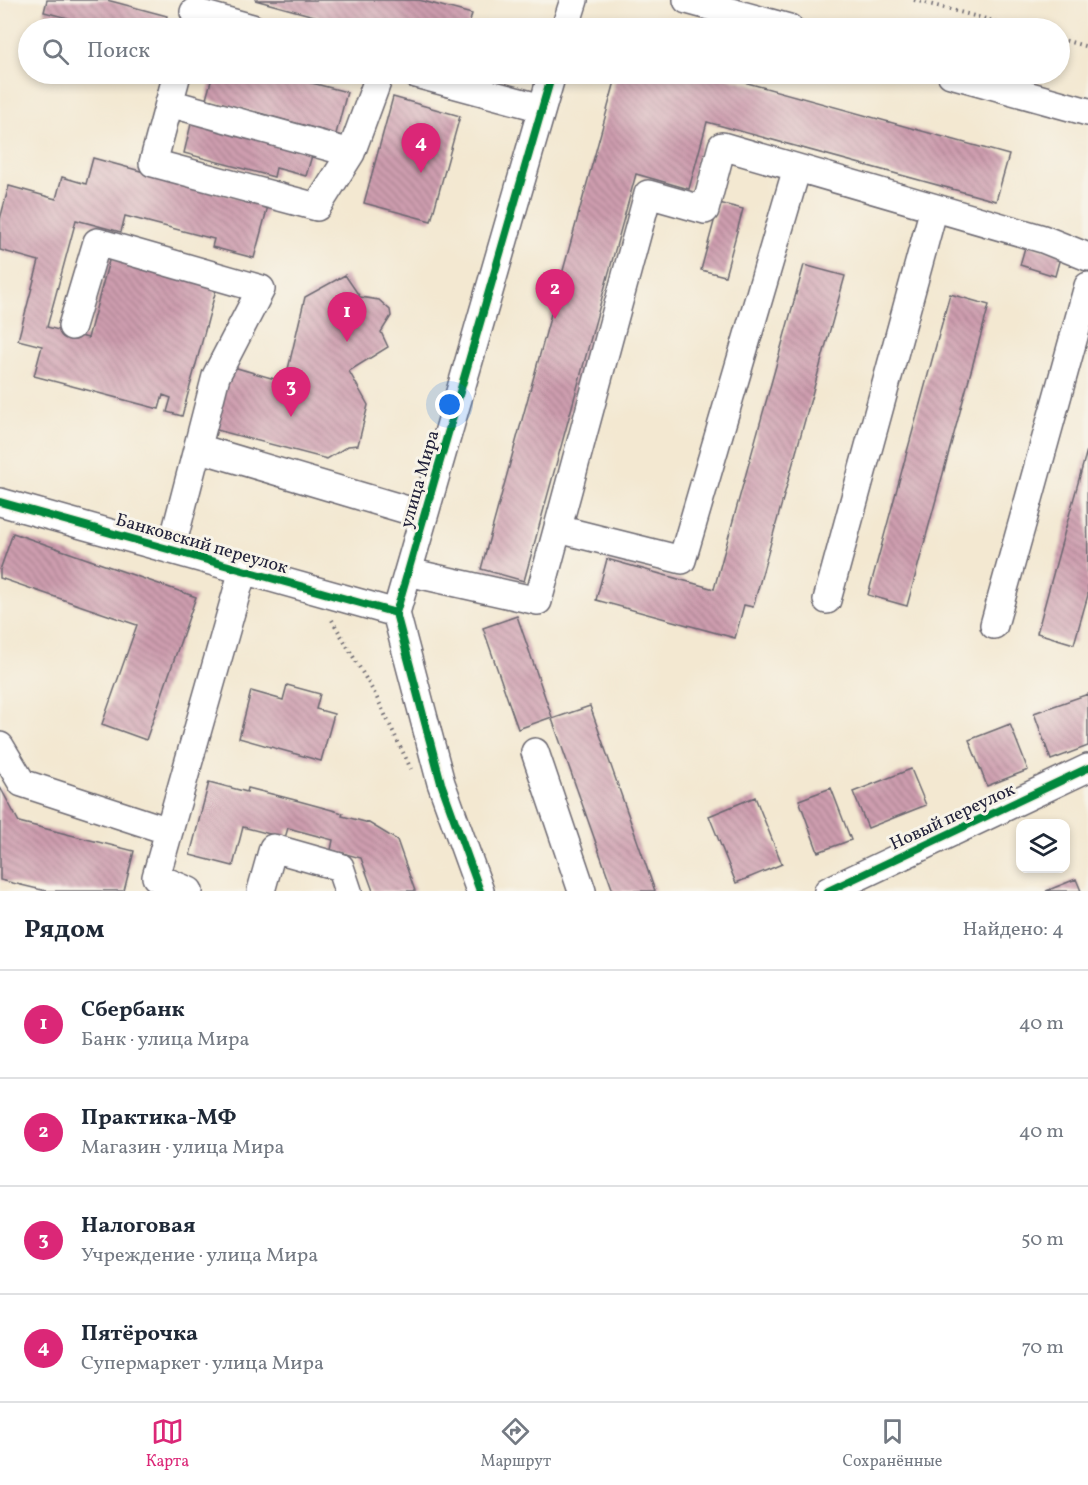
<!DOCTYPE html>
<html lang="ru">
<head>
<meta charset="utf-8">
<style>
	:root { --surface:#fff; --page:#f6f6f7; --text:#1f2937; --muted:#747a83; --line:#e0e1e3; --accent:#db2777 }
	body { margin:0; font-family:Vollkorn,serif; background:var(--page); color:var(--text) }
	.controls { position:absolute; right:18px; bottom:18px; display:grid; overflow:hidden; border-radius:12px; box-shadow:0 3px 9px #0003 }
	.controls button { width:54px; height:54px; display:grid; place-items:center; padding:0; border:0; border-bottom:2px solid var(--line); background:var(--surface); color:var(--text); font:30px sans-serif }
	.you { position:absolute; left:450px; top:405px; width:21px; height:21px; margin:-15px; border:4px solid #fff; border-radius:50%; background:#1a73e8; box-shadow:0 0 0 9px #1a73e833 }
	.badge { display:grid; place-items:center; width:39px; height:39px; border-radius:50%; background:var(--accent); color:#fff; font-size:20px; font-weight:700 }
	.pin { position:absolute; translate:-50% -50px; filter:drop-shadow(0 2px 3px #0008) }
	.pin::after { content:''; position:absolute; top:32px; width:21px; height:18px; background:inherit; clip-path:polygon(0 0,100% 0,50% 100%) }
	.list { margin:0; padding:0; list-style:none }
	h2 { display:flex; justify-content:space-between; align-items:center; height:78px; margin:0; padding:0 24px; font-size:26px }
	h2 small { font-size:20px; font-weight:400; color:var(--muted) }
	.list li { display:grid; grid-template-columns:39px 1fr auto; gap:18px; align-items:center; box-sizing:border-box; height:108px; padding:0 24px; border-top:2px solid var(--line) }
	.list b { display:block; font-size:22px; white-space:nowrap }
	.list p { margin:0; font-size:20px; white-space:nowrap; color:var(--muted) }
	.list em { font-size:20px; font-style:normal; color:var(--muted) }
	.icon { flex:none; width:33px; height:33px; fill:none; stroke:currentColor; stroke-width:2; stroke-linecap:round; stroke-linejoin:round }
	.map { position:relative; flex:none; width:1088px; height:891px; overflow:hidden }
	.search { position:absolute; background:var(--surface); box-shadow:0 3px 9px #0003; left:18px; right:18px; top:18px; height:66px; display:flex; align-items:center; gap:15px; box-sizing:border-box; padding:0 21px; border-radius:33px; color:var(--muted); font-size:22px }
	.sheet { height:510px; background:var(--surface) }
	nav { display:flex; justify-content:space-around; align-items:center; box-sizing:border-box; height:84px; border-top:2px solid var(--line); background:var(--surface); font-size:16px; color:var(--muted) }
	nav a { display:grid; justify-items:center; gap:3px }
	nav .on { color:var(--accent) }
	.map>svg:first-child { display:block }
	.building { fill:url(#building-back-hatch) }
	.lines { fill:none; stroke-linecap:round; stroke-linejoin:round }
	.minor-casing { stroke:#6b6770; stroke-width:30 }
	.path { stroke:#6b6770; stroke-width:4; stroke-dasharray:1.5 4.5; stroke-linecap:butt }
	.minor { stroke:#fff; stroke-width:27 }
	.cycleway-casing { stroke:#f7f3e8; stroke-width:11 }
	.cycleway { stroke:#00873e; stroke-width:8 }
	.labels { text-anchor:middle; stroke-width:6; stroke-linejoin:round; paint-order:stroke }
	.street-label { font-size:18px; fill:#22223b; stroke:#f7f3e8 }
</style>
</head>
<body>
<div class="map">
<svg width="1088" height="891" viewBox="0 0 1088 891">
	<defs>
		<pattern id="building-back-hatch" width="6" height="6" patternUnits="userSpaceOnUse" patternTransform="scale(1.5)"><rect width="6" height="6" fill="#ce9daf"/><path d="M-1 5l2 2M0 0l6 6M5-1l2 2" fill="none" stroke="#a78090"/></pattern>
	</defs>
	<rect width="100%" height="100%" fill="#f7f3e8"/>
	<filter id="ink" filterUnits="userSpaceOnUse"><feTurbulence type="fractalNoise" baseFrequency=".0167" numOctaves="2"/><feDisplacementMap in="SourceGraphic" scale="12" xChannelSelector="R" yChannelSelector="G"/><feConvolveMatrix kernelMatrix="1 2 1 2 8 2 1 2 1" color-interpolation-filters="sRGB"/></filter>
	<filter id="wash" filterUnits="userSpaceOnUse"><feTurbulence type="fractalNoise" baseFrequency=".008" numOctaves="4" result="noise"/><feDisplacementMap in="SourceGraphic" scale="24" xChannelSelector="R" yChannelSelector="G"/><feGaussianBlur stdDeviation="1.35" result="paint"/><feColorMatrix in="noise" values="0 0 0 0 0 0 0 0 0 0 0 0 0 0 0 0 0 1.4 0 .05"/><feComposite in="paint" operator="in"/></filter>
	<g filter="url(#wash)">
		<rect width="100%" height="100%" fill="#f3e8d1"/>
		<g id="blocks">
			<path class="building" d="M 47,0 L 107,0 L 167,16 L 164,28 L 106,28 L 44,12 Z
				M 255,0 L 419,0 L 472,14 L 468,28 L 358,28 Z
				M 213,74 L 277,74 L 347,92 L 336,134 L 206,99 Z
				M 617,74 L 723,74 L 722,76 L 1009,155 L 996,201 L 707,122 L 689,189 L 636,174 L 524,581 L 481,569 Z
				M 393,97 L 460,116 L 431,221 L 364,203 Z
				M 192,120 L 313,152 L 306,176 L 276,168 L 274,177 L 184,153 Z
				M 93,158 L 268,206 L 254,258 L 212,247 L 214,239 L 125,216 L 121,232 L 76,220 L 47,327 L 88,338 L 110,257 L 217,286 L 182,416 L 167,412 L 171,398 L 163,395 L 159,409 L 34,376 L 42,346 L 18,340 L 39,261 L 0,250 L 0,219 L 9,186 L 56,199 L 62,177 L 86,184 Z
				M 719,203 L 743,209 L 725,276 L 701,270 Z
				M 1026,244 L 1061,254 L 1055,276 L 1020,265 Z
				M 804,265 L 845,276 L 753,607 L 744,605 L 735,638 L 596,600 L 607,559 L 714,589 Z
				M 345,275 L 360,297 L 379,300 L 390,310 L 391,316 L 381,332 L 388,347 L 349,371 L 368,405 L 358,445 L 348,446 L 327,459 L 213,429 L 230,366 L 285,382 L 305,297 Z
				M 950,294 L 989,305 L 907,606 L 868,595 Z
				M 1087,450 L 1088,595 L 1074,644 L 1037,633 Z
				M 13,533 L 196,597 L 146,740 L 102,724 L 137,625 L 0,578 L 0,570 Z
				M 517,616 L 552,717 L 518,729 L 483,628 Z
				M 287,685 L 320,694 L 316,709 L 334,714 L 321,761 L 239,738 L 251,691 L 283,700 Z
				M 1088,694 L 1088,746 L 1051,760 L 1034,713 Z
				M 590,706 L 655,891 L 613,891 L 552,719 Z
				M 1010,724 L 1028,770 L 987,786 L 969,740 Z
				M 911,769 L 926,805 L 868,828 L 853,792 Z
				M 209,782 L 247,792 L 248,788 L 295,800 L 343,813 L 342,816 L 369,823 L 397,840 L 415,891 L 373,891 L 361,858 L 331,850 L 333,840 L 288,828 L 285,838 L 243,827 L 233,866 L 190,855 Z
				M 0,787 L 19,822 L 134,851 L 124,891 L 46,891 L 0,880 Z
				M 831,788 L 851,840 L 818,852 L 799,800 Z
				M 755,797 L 782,864 L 736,883 L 709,816 Z
				M 1076,879 L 1081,891 L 1046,891 Z"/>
		</g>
	</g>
	<g filter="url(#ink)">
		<use href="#blocks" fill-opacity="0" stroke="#6b6770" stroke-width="1.5"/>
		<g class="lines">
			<defs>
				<path id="minor" d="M 687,0 L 789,28
					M 194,12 L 252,28
					M 565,28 L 574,0
					M 177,74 L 153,163 L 317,207 L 351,153 L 380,74
					M 416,74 L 542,108
					M 951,74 L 1088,112
					M 169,103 L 351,153
					M 72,326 L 97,242 L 261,289 L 216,376 L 171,550
					M 198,448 L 424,515
					M 0,502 L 396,613
					M 558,529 L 682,560 L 797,168
					M 408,572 L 538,601 L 648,194 L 705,210 L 722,146 L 1043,239 L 1088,257
					M 827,600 L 934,208
					M 994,625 L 1088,286
					M 0,746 L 22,783 L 169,831
					M 535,752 L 582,891
					M 189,891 L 156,877 L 243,570
					M 261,891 L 273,848 L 340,867 L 348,891
					M 480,891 L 441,783 L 396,613 L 552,74
					M 828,891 L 1088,768"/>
			</defs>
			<use href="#minor" class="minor-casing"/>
			<path class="path" d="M 914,0 L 1020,28
				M 1060,39 L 1088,47
				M 332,620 L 376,696 L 411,769"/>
			<use href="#minor" class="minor"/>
			<defs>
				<path id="cycleway" d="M 0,502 L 396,613
					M 480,891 L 441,783 L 396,613 L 552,74
					M 828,891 L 1088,768"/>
			</defs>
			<use href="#cycleway" class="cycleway-casing"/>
			<use href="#cycleway" class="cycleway"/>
		</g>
	</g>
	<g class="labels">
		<g class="street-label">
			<text transform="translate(419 479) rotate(-74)" y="6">улица Мира</text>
			<text transform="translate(202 543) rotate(16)" y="6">Банковский переулок</text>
			<text transform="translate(952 816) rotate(-25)" y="6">Новый переулок</text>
		</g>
	</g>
</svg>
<div class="controls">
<button><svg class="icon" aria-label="layers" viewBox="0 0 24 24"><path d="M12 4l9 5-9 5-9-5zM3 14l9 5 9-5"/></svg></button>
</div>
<div class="you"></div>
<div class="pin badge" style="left:347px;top:342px">1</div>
<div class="pin badge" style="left:555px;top:319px">2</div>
<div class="pin badge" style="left:291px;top:417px">3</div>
<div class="pin badge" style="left:421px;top:173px">4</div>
<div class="search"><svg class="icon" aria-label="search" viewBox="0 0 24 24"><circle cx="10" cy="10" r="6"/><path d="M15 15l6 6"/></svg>Поиск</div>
</div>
<section class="sheet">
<h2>Рядом<small>Найдено: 4</small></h2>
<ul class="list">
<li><span class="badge">1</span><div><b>Сбербанк</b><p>Банк · улица Мира</p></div><em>40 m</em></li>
<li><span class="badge">2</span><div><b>Практика-МФ</b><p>Магазин · улица Мира</p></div><em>40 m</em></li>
<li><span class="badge">3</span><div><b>Налоговая</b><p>Учреждение · улица Мира</p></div><em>50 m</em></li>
<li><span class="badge">4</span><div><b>Пятёрочка</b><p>Супермаркет · улица Мира</p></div><em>70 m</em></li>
</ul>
</section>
<nav>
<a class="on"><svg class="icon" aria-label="map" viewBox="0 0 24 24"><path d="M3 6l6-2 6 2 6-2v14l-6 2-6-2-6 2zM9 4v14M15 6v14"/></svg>Карта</a>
<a><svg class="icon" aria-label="directions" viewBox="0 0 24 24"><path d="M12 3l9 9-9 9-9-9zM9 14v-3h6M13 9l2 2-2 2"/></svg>Маршрут</a>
<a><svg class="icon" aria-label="saved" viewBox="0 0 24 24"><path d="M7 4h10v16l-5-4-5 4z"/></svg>Сохранённые</a>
</nav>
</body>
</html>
